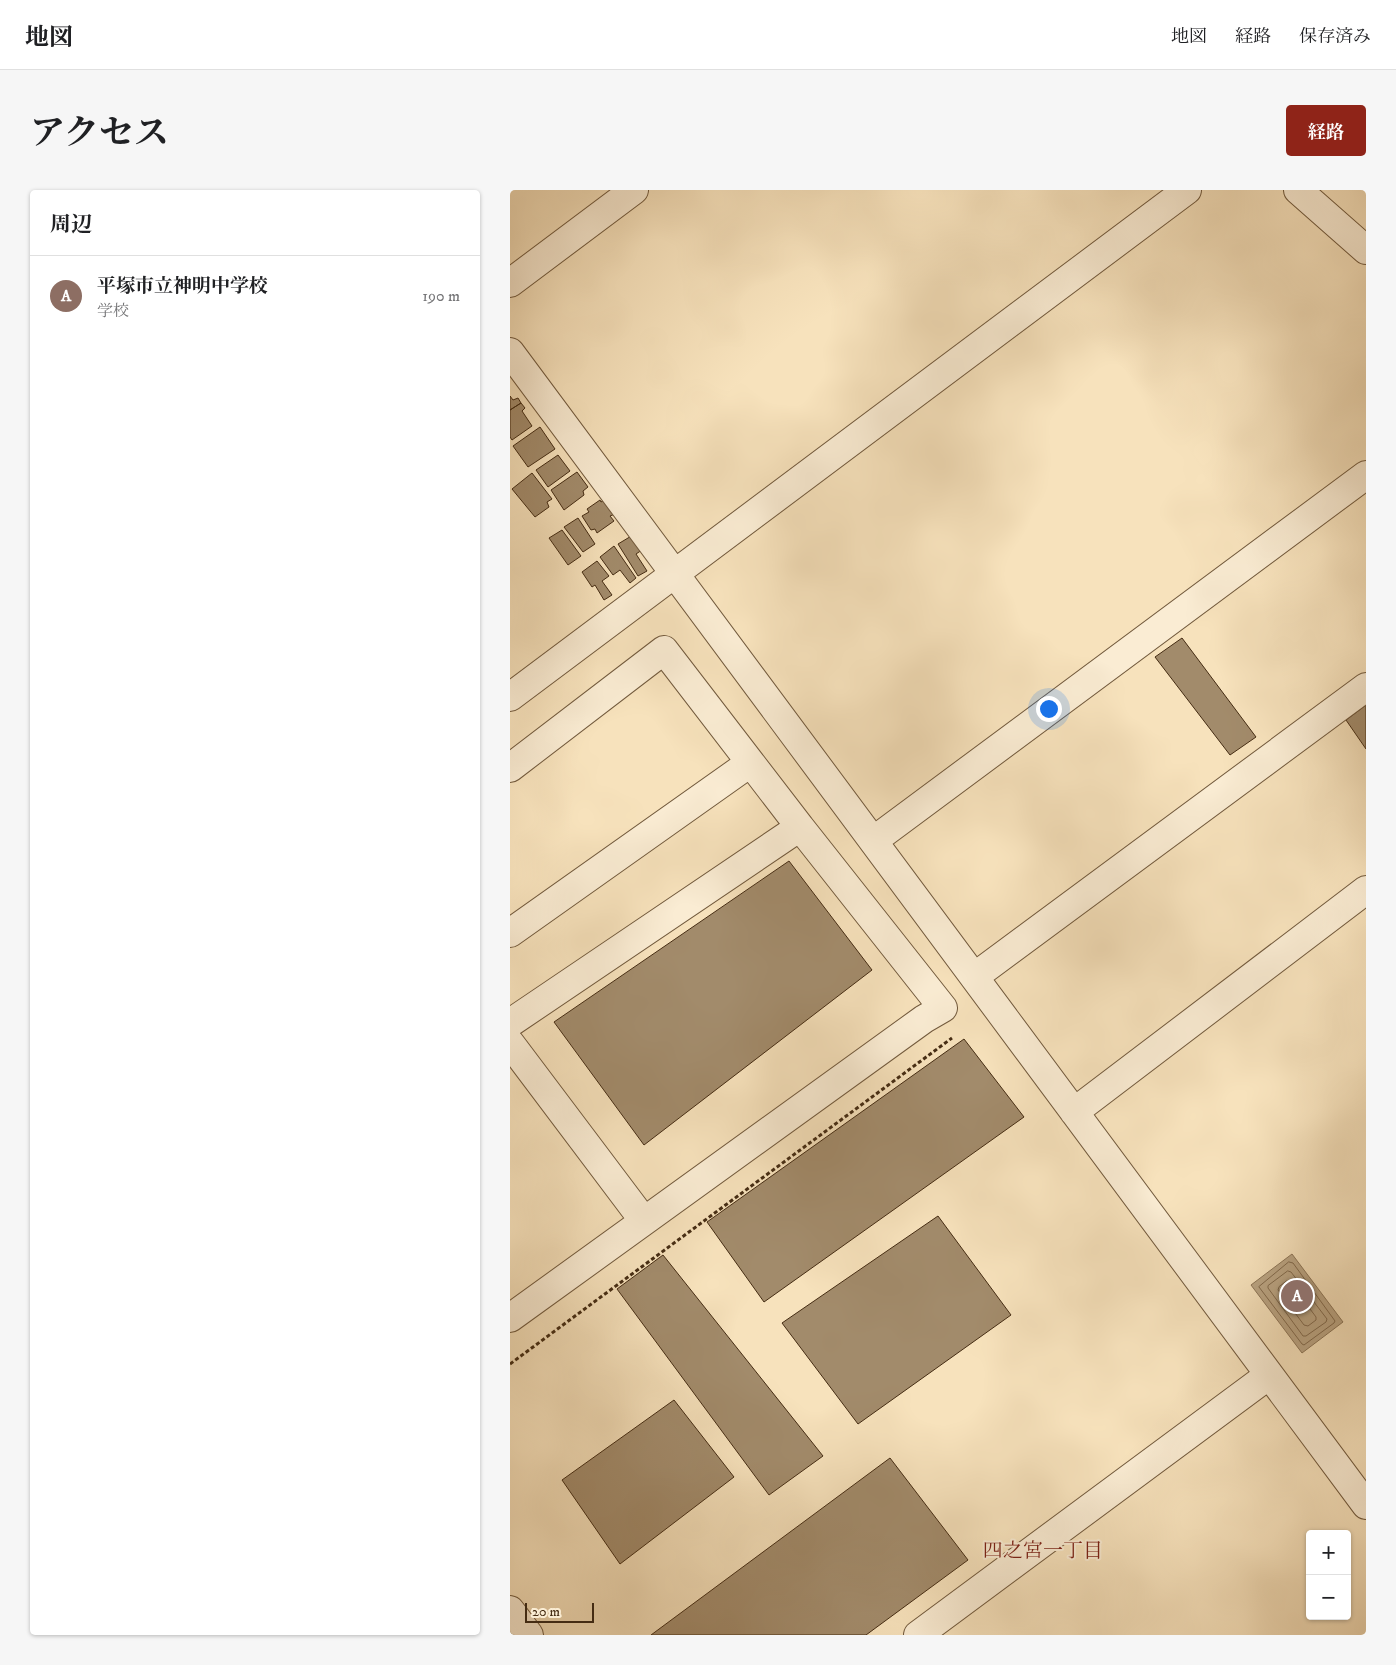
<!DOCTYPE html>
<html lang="ja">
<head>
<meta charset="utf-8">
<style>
	:root { --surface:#fff; --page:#f6f6f6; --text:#202124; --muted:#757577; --line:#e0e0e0; --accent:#8f2418 }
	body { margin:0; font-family:"IM FELL DW Pica","Noto Serif JP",serif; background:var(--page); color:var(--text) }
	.controls { position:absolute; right:15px; bottom:15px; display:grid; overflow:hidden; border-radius:5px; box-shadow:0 1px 4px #0004 }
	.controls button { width:45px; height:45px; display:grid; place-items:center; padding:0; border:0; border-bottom:1px solid var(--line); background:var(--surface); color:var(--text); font:25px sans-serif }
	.scale { position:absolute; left:15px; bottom:12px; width:69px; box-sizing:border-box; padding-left:5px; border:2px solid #452c13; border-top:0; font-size:14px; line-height:18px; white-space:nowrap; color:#452c13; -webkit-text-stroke:4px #faecd3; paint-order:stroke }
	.you { position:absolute; left:538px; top:518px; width:18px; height:18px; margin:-12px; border:4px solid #fff; border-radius:50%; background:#1a73e8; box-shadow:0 0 0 8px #1a73e833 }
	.badge { display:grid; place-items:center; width:32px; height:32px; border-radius:50%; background:var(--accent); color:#fff; font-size:16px; font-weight:700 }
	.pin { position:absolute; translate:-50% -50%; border:2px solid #fff; box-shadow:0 1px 5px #0006 }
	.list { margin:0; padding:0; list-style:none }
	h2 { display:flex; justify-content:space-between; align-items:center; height:65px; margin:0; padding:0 20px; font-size:21px }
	h2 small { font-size:16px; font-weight:400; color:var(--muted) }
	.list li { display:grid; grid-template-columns:32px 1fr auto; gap:15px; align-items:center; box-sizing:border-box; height:80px; padding:0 20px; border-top:1px solid var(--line) }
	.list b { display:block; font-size:19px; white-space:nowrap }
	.list p { margin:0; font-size:16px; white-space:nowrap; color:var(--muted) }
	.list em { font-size:16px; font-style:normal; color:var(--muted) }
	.map { position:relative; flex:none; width:856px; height:1445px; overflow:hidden; border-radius:5px }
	header { display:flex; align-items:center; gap:30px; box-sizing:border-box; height:70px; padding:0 25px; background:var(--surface); border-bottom:1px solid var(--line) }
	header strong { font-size:24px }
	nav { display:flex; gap:28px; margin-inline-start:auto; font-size:18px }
	.intro { display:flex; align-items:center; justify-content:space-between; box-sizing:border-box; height:120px; padding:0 30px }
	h1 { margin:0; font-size:35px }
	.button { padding:12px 22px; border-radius:5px; background:var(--accent); color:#fff; font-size:18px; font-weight:700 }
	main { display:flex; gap:30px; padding:0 30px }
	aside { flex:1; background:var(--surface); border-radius:5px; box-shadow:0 1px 4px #0004 }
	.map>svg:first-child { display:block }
	.water { fill:#baa483; stroke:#8b7456 }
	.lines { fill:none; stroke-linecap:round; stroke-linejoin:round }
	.shore { stroke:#80684b; stroke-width:1 }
	.building { fill:#a28b6b; stroke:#452c13 }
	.minor-casing { stroke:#725a3d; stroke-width:30 }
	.path { stroke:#452c13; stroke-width:3; stroke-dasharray:4 2.5; stroke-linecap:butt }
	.minor { stroke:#faecd3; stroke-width:28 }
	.labels { text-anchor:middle; stroke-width:4; stroke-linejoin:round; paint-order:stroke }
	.neighbourhood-label { font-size:20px; fill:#7a1f14; stroke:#faecd3 }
</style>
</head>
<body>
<header>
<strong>地図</strong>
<nav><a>地図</a><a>経路</a><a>保存済み</a></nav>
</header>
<div class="intro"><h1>アクセス</h1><a class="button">経路</a></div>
<main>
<aside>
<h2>周辺<small></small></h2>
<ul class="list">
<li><span class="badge" style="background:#8d6e63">A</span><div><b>平塚市立神明中学校</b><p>学校</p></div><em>190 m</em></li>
</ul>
</aside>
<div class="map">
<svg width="856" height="1445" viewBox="0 0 856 1445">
	<rect width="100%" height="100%" fill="#f7e2bc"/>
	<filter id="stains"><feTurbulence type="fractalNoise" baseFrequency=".004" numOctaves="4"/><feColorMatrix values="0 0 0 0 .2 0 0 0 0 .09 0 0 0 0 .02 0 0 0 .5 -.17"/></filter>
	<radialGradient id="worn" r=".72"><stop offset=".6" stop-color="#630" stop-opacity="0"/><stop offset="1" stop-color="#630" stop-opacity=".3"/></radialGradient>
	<path class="water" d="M 782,1064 L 833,1132 L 792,1163 L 741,1095 Z"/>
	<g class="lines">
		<path class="shore" d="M 779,1072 L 783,1073 L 825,1131 L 824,1133 L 794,1155 L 792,1154 L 749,1097 Z
			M 778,1081 L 781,1082 L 817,1129 L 816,1132 L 796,1146 L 793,1146 L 758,1098 L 758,1096 Z
			M 777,1091 L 780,1092 L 806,1127 L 806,1130 L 798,1136 L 794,1135 L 768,1100 L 769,1097 Z"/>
	</g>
	<path class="building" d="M 0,206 L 3,210 L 8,208 L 11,213 L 0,220 Z
		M 11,213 L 15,218 L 12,221 L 22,236 L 2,250 L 0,247 L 0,220 Z
		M 30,237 L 45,259 L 18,277 L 3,256 Z
		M 48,265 L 60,281 L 38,297 L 26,280 Z
		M 67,282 L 78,297 L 73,301 L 74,305 L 54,320 L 41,300 Z
		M 22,283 L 42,309 L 37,312 L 39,317 L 25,327 L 2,299 Z
		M 96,309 L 105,324 L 100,326 L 104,331 L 87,343 L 85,339 L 81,340 L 72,326 L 79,322 L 77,319 L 90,310 L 91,312 Z
		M 68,328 L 85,354 L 73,362 L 54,337 Z
		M 52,340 L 71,366 L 58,375 L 39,348 Z
		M 123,345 L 132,360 L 126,364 L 137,381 L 128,386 L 108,354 Z
		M 104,356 L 126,388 L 120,393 L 110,380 L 103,385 L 90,367 Z
		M 87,371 L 99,386 L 92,391 L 102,405 L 94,410 L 85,395 L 82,397 L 72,382 Z
		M 672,448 L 746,547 L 720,565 L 645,467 Z
		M 856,515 L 856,559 L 836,530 Z
		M 279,671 L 362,780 L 134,955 L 44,832 Z
		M 454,849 L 514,927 L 254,1112 L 197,1032 Z
		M 428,1026 L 501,1125 L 348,1234 L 272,1133 Z
		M 153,1065 L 313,1266 L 259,1305 L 107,1099 Z
		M 164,1210 L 224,1287 L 110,1374 L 52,1290 Z
		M 380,1268 L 458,1370 L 356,1445 L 141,1445 Z"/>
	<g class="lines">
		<defs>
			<path id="minor" d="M 788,0 L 856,60
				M 0,93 L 124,0
				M 0,162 L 856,1315
				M 0,507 L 677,0
				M 0,578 L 154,460 L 290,637 L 0,833
				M 363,651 L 856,285
				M 0,743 L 240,573
				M 464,787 L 856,497
				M 0,853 L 134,1031
				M 564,922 L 856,700
				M 0,1128 L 414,829 L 433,818 L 290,637
				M 0,1420 L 19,1445
				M 408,1445 L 759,1185"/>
		</defs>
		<use href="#minor" class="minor-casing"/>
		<path class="path" d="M 0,1174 L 442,848"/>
		<use href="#minor" class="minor"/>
	</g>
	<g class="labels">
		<g class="neighbourhood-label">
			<text x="533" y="1367">四之宮一丁目</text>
		</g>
	</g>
	<rect width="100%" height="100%" filter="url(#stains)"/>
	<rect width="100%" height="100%" fill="url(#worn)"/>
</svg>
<div class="controls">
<button>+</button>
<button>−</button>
</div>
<div class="scale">20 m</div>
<div class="you"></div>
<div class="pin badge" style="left:787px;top:1106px;background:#8d6e63">A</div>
</div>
</main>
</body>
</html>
